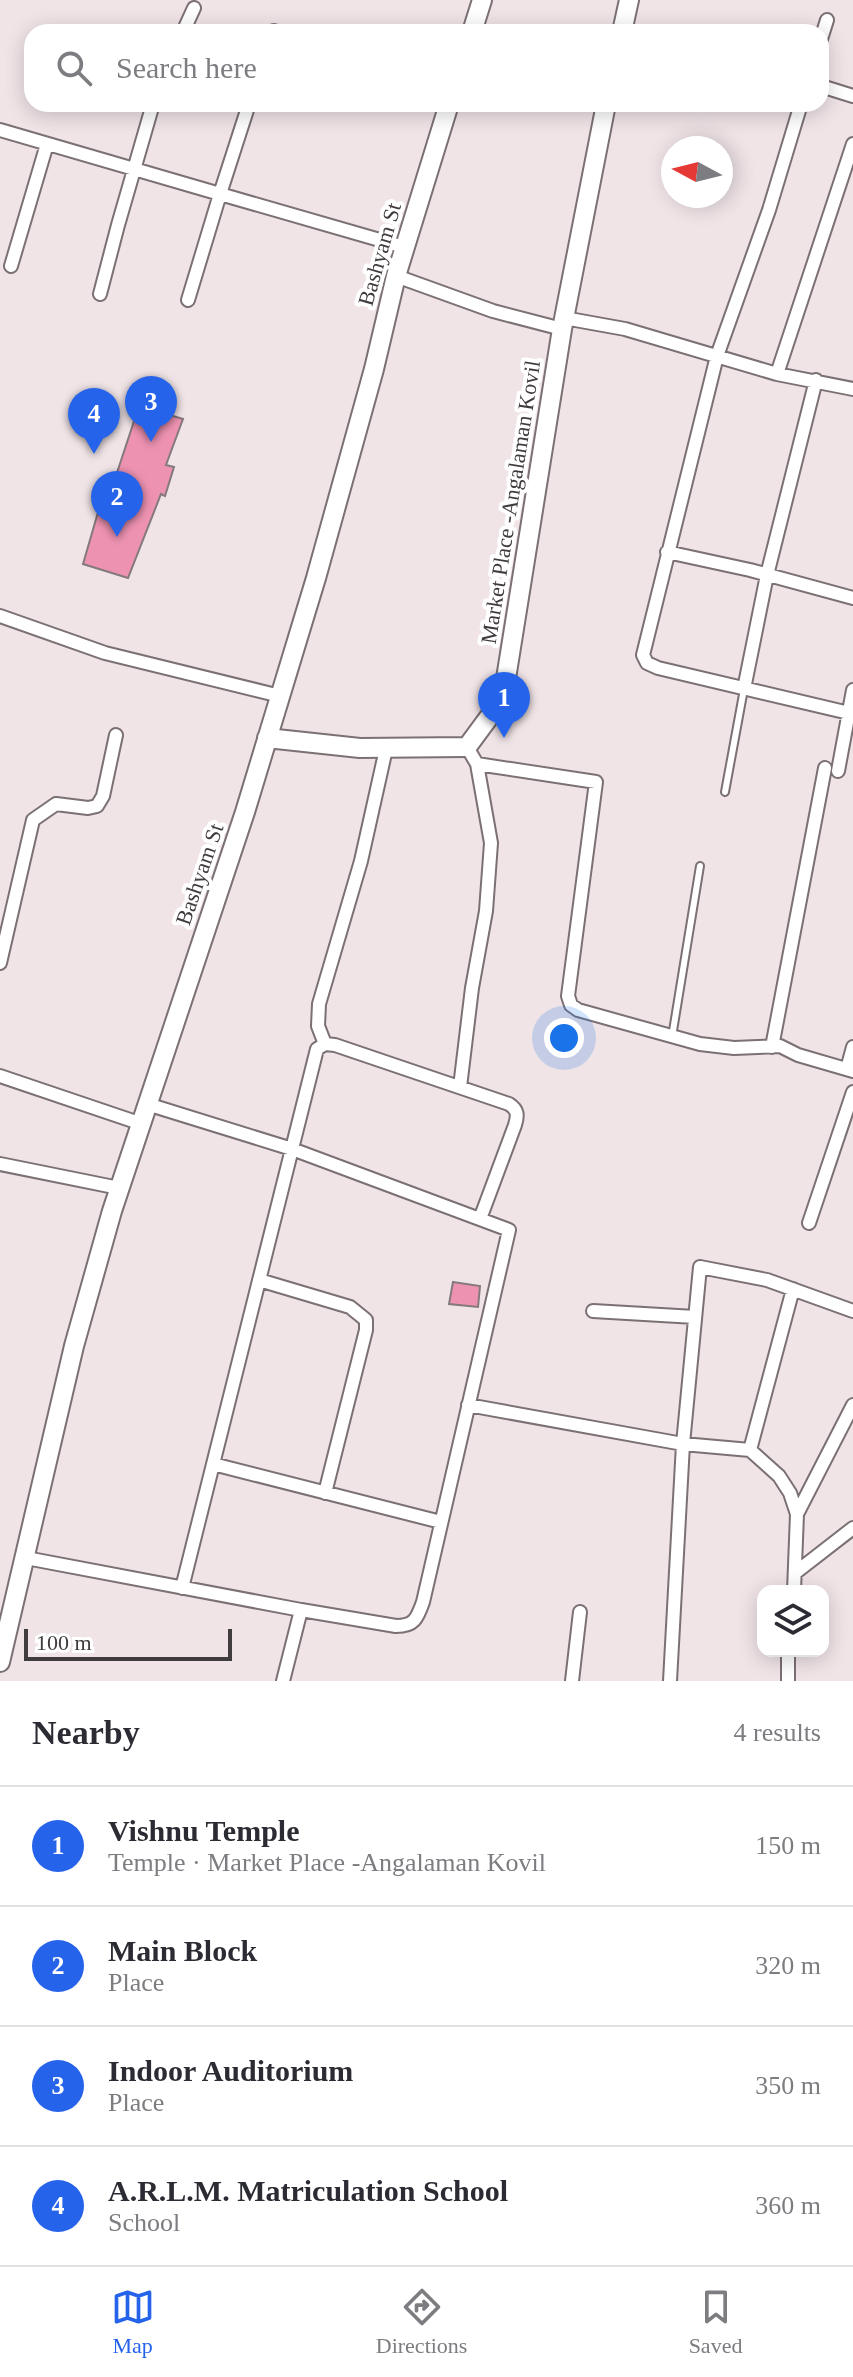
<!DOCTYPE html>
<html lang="en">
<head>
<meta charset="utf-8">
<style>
	:root { --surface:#fff; --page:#f7f7f7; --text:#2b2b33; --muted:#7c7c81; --line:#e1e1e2; --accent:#2563eb }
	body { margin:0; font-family:"Times New Roman",serif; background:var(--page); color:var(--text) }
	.controls { position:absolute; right:24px; bottom:24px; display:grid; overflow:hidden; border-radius:16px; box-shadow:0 4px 20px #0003 }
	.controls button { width:72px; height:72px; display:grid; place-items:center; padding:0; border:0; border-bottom:2px solid var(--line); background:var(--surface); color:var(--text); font:40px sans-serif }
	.compass { position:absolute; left:661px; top:136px; width:72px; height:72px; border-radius:50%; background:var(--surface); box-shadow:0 4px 20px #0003; rotate:277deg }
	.scale { position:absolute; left:24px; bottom:20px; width:208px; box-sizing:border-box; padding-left:8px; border:4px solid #403b3d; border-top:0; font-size:22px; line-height:28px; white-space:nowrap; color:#403b3d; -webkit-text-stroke:6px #fff; paint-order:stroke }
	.you { position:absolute; left:564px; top:1038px; width:28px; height:28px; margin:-20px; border:6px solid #fff; border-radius:50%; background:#1a73e8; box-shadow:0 0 0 12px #1a73e833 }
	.badge { display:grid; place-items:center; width:52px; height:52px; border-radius:50%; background:var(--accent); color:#fff; font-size:26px; font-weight:700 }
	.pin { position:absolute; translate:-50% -66px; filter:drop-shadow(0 2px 4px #0008) }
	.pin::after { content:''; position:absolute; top:42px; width:28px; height:24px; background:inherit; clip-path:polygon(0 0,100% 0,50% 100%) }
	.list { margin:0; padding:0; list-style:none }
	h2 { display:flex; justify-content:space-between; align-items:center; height:104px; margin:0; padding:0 32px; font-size:34px }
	h2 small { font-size:26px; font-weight:400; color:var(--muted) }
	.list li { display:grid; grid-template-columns:52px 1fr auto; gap:24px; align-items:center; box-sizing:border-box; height:120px; padding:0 32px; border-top:2px solid var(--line) }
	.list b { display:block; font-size:30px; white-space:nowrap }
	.list p { margin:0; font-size:26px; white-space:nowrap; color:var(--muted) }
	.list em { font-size:26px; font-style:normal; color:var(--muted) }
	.icon { flex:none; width:44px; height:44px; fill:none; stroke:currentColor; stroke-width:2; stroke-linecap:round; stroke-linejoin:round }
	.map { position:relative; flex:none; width:853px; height:1681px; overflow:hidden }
	.search { position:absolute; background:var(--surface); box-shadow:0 4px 20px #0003; left:24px; right:24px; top:24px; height:88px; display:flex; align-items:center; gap:20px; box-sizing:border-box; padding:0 28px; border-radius:24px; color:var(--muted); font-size:30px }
	.sheet { height:584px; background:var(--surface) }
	nav { display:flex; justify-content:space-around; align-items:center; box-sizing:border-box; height:112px; border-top:2px solid var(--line); background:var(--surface); font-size:22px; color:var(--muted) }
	nav a { display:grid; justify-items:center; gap:4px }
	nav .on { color:var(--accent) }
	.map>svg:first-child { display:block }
	.building { fill:#ee92b2; stroke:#84797c; stroke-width:2 }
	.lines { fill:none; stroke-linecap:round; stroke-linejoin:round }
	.lane-casing { stroke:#7b7074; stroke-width:10 }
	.street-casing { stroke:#7b7074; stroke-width:16 }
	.secondary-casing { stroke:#7b7074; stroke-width:22 }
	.lane { stroke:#fff; stroke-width:6 }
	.street { stroke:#fff; stroke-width:12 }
	.secondary { stroke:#fff; stroke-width:18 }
	.labels { text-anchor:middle; stroke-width:8; stroke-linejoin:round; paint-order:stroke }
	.street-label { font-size:22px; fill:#403b3d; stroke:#fff }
</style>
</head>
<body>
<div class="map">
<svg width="853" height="1681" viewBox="0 0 853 1681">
	<rect width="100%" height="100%" fill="#f0e4e7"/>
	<path class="building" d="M 139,406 L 183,419 L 166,465 L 174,467 L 165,496 L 161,494 L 128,578 L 83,564 L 103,495 L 109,497 Z
		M 453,1282 L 480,1286 L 478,1307 L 449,1304 Z"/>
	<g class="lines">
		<defs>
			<path id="lane" d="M 725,792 L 744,689
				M 672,1037 L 700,866"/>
			<path id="street" d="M 183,32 L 194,8
				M 273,32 L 274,31
				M 821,39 L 827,20
				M 821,86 L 853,96
				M 249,104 L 220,194 L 404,247
				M 801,104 L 769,210 L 717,356 L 643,655 L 647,663 L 658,668 L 853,714
				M 0,130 L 220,194 L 188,300
				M 11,266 L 47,144
				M 396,276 L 493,311 L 562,329
				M 100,294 L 118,225 L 153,104
				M 564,318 L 625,329 L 777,374 L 853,389
				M 777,374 L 853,144
				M 667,552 L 750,570 L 853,598
				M 0,616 L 105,653 L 280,696
				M 744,689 L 767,575 L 816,380
				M 477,764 L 596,782 L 568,996 L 571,1005 L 578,1010 L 700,1044 L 734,1048 L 780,1046 L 798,1055 L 853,1071
				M 838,771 L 853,690
				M 0,963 L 33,820 L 56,804 L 88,808 L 97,806 L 103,796 L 116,735
				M 325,1044 L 318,1026 L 319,1004 L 361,861 L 386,749
				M 772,1047 L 825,768
				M 847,1069 L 853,1047
				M 0,1076 L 139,1123
				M 460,1087 L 472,988 L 486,911 L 491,843 L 477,764 L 467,747
				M 147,1104 L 292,1149 L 509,1230 L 423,1602 C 417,1619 414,1626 396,1626 L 301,1610
				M 0,1164 L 119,1188
				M 809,1223 L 853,1092
				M 259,1280 L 350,1307 L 366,1320 L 366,1330 L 325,1493
				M 593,1311 L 695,1317
				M 468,1405 L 683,1444 L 750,1450 L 779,1476 L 790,1493 L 797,1514 L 794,1591
				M 750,1450 L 793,1289
				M 213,1464 L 441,1522
				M 797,1514 L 853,1405
				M 26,1558 L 301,1610 L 283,1681
				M 795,1573 L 853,1528
				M 182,1588 L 317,1049 L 325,1044 L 335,1045 L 509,1104 C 518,1110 518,1115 515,1125 L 480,1219
				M 572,1681 L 580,1612
				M 670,1681 L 683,1444 L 700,1267 L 767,1280 L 853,1311
				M 788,1681 L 788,1651"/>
			<path id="secondary" d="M 472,32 L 482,0
				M 622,32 L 629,0
				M 267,738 L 360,748 L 467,747 L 498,705 L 504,691 L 562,329 L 606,104
				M 0,1662 L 74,1346 L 112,1211 L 245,812 L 316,578 L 374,369 L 396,276 L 449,104"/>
		</defs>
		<use href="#lane" class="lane-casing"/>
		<use href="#street" class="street-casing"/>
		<use href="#secondary" class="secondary-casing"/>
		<use href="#lane" class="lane"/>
		<use href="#street" class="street"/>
		<use href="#secondary" class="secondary"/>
	</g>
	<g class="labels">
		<g class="street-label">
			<text transform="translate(379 254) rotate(-74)" y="8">Bashyam St</text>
			<text transform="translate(510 502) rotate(-81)" y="8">Market Place -Angalaman Kovil</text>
			<text transform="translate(199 874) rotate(-71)" y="8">Bashyam St</text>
		</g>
	</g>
</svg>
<div class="controls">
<button><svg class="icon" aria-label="layers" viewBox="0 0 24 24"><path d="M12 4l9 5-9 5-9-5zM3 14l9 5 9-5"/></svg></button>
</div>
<svg class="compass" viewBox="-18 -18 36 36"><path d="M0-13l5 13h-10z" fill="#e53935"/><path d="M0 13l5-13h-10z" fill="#7c7c81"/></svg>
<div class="scale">100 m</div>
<div class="you"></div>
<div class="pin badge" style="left:504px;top:738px">1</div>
<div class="pin badge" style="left:117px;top:537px">2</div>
<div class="pin badge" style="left:151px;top:442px">3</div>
<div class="pin badge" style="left:94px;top:454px">4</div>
<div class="search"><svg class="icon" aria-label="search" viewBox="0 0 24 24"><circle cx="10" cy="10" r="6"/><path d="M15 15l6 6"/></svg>Search here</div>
</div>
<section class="sheet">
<h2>Nearby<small>4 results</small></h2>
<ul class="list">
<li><span class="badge">1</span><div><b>Vishnu Temple</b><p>Temple · Market Place -Angalaman Kovil</p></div><em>150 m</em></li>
<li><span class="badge">2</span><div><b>Main Block</b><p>Place</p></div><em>320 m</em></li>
<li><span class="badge">3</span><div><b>Indoor Auditorium</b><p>Place</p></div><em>350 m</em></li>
<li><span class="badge">4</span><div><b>A.R.L.M. Matriculation School</b><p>School</p></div><em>360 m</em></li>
</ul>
</section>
<nav>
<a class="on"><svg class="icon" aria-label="map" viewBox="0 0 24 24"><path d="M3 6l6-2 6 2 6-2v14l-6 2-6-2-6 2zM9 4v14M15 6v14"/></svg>Map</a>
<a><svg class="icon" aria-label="directions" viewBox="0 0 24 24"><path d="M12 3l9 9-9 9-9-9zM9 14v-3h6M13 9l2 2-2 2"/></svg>Directions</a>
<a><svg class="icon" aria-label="saved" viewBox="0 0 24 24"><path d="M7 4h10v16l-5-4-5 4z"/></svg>Saved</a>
</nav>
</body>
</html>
